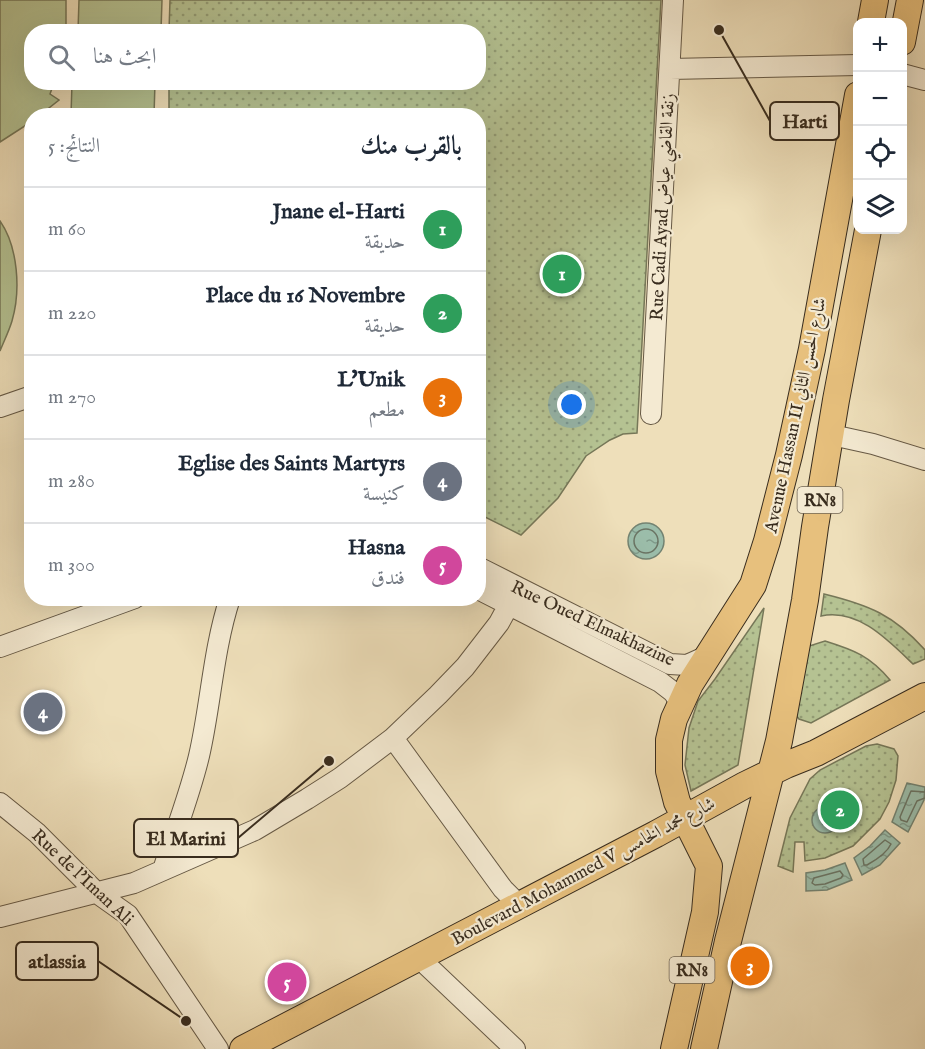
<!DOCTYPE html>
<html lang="ar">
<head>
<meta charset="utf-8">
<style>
	:root { --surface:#fff; --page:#f2f2f3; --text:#1f2937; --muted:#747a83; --line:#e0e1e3; --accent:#8f2418 }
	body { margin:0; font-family:"IM FELL English",Amiri,serif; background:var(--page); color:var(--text); direction:rtl }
	.controls { position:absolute; right:18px; top:18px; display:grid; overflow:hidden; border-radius:12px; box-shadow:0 6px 24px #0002 }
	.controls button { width:54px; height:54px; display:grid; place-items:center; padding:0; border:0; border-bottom:2px solid var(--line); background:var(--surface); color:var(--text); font:30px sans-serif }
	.you { position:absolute; left:572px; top:405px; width:21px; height:21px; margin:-15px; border:4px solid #fff; border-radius:50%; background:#1a73e8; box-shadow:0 0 0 9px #1a73e833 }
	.badge { display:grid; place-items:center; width:39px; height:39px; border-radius:50%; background:var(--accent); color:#fff; font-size:20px; font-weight:700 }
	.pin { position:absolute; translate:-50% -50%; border:3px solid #fff; box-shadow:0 2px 6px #0006 }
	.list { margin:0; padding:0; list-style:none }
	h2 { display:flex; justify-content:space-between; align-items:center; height:78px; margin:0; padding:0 24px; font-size:26px }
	h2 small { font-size:20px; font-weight:400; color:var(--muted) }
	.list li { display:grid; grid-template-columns:39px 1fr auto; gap:18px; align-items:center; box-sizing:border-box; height:84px; padding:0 24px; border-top:2px solid var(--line) }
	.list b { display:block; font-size:22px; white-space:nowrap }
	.list p { margin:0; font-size:20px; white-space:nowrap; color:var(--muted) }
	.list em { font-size:20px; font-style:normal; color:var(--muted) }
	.icon { flex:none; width:33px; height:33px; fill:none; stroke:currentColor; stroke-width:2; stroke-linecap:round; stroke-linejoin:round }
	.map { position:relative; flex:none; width:925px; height:1049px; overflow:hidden; direction:ltr }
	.search { position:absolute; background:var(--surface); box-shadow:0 6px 24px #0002; left:24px; top:24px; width:462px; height:66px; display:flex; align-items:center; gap:15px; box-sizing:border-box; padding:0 21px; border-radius:24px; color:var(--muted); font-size:22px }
	.panel { position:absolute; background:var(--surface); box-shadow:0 6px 24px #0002; left:24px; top:108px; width:462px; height:498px; border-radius:24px; direction:rtl }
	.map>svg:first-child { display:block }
	.green { fill:url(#green-dots); stroke:#767758; stroke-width:1.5 }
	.pitch { fill:#b5c292; stroke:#767758; stroke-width:1.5 }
	.water { fill:url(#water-ripples); stroke:#738372; stroke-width:1.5 }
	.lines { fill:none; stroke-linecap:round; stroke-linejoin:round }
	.shore { stroke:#6a7464; stroke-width:1.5 }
	.minor-casing { stroke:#665945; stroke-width:22 }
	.major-casing { stroke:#382c1e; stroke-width:28 }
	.minor { stroke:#f4ead2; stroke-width:20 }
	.major { stroke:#e7c07d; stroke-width:26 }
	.labels { text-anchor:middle; stroke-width:4.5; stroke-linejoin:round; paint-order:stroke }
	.shield { fill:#f4ead2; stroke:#706554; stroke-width:1.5 }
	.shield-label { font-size:16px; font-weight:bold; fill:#382c1e }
	.street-label { font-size:18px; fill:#382c1e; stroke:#f4ead2 }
	.leader { fill:none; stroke:#382c1e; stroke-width:2 }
	.callout-dot { fill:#382c1e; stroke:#f4ead2; stroke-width:2 }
	.callout { fill:#f4ead2; stroke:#382c1e; stroke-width:2 }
	.callout-label { font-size:20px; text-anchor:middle; font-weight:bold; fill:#382c1e }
</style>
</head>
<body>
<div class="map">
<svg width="925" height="1049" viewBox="0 0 925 1049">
	<defs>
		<pattern id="green-dots" width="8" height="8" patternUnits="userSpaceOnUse" patternTransform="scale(1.5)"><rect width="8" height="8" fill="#b5c292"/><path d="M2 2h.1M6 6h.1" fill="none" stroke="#949e77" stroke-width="1.8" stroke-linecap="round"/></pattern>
		<pattern id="water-ripples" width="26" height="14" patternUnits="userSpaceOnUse" patternTransform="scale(1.5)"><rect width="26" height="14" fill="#9bbdaa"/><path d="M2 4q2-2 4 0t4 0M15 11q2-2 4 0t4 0" fill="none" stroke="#7f9a8a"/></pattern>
	</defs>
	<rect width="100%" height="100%" fill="#eedfba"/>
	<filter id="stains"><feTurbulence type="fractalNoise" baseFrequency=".00333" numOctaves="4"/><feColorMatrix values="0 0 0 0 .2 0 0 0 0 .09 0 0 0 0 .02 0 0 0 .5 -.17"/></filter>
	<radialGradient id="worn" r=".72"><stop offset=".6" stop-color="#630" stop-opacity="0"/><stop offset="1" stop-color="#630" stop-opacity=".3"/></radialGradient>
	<path class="green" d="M 170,0 L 661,0 L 637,433 L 623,434 L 610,440 L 586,456 L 558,498 L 521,535 L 479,514 L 478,116 L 169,115 L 169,83 L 478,82 L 478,32 L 169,31 Z
		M 824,594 C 869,605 894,615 925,650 L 925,659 L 913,664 C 888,640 858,608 821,616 Z
		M 764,608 L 738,765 L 691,791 L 685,765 L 689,728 L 698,701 L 715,679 Z
		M 825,641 C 854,650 870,656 890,680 L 811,723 L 799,719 L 795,714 L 809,646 Z
		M 877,744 L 894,749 L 898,756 L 896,780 L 889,802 L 880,819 L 853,846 L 825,858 L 805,861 L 804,842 L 795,842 L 793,872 L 778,866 L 790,818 L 810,779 L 820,770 L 866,746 Z"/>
	<path class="pitch" d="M 0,0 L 66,0 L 66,31 L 32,32 L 32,82 L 54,83 L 50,94 L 59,100 L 40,115 L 32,116 L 31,122 L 0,142 Z
		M 79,0 L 162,0 L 161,31 L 78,31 Z
		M 72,83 L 155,83 L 154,115 L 71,115 Z
		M 0,221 C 18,247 21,290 12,321 C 9,331 4,341 0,351 Z"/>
	<path class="water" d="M628 541a18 18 0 1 1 36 0a18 18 0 1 1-36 0Z
		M 907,783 L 925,787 L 924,800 L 908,832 L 892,822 Z
		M812 820a13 13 0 1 1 26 0a13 13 0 1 1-26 0Z
		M 885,830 L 900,843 L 880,865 L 862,875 L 854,858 L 870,846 Z
		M 845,863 L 852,880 L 827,890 L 806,891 L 806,873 L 825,870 Z"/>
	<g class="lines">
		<path class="shore" d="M634 541a12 12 0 1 1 24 0a12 12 0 1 1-24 0Z
			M 925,792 L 911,791 L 900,817 L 901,820 L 907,822 L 917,801 L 925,798
			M 885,840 L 891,844 C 887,853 876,860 867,865 L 864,865 L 863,859 Z
			M 840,871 L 843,875 L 841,878 L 825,884 L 815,885 L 812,883 L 814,878 Z"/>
		<defs>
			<path id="minor" d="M 670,69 L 858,65
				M 902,74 L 925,80
				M 0,407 L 32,396
				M 651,414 L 673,0
				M 832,435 L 873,444 L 925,460
				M 478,567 L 670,664 L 687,665 L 709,655
				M 478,589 L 660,682 L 673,692 L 681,703
				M 0,647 L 135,598
				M 393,738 L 503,889 L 518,904
				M 0,803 L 37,833 L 97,893 L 128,915 L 218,1049
				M 163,870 C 175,832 190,794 199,756 C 211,704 213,650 230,598
				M 0,917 L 134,883 L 255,830 L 307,799 L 340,778 L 393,738 L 438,695 L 465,667 L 499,623 L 518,588
				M 418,957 L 515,1049"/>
			<path id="major" d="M 871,22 L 875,0
				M 902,42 L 910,0
				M 243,1049 L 656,834 L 745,785 L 786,765 L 816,753 L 925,696
				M 674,1049 L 705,912 L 709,866 L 677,802 L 669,771 L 669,740 L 674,719 L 690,684 L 753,585 L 767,541 L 789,455 L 812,349 L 858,95
				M 704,1049 L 728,941 L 779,741 L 805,600 L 815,527 L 836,400 L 868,230"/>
		</defs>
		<use href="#minor" class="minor-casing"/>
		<use href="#major" class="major-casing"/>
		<use href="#minor" class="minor"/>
		<use href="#major" class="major"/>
	</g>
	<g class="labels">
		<g class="shield">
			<rect x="797.5" y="487" width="45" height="26" rx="4.5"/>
			<rect x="669.5" y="957" width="45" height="26" rx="4.5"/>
		</g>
		<g class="shield-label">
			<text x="820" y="506">RN8</text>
			<text x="692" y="976">RN8</text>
		</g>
		<g class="street-label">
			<text transform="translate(662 207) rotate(-87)" y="6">Rue Cadi Ayad زنقة القاضي عياض</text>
			<text transform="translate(795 415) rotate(-78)" y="6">Avenue Hassan II شارع الحسن الثاني</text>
			<text transform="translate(593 623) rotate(25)" y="6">Rue Oued Elmakhazine</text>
			<text transform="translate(583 871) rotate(-28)" y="6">Boulevard Mohammed V شارع محمد الخامس</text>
			<text transform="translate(83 877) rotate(43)" y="6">Rue de l'Iman Ali</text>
		</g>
	</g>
	<path class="leader" d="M719 30L770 121M329 761L238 838M186 1021L98 961"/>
	<g class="callout-dot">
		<circle cx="719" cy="30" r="6"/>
		<circle cx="329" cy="761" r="6"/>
		<circle cx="186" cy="1021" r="6"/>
	</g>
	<g class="callout">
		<rect x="770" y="102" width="69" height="38" rx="6"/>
		<rect x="134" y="819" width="104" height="38" rx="6"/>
		<rect x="16" y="942" width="82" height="38" rx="6"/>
	</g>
	<g class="callout-label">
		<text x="805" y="128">Harti</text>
		<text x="186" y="845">El Marini</text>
		<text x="57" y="968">atlassia</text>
	</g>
	<rect width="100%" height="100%" filter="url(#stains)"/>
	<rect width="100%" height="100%" fill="url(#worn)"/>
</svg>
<div class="controls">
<button>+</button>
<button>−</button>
<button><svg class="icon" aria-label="locate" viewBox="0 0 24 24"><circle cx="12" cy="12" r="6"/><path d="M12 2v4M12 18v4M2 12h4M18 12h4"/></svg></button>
<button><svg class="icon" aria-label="layers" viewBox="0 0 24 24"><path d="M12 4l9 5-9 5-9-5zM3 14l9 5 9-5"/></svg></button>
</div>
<div class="you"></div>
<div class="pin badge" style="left:562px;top:274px;background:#2e9e5b">1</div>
<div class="pin badge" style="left:840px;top:810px;background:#2e9e5b">2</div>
<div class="pin badge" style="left:750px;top:966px;background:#e8710a">3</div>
<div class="pin badge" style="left:43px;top:712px;background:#6b7280">4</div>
<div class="pin badge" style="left:287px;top:982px;background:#d1479c">5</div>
<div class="search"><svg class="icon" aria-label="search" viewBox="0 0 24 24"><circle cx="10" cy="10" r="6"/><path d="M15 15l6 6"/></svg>ابحث هنا</div>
<section class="panel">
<h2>بالقرب منك<small>النتائج: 5</small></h2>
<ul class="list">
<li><span class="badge" style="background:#2e9e5b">1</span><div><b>Jnane el-Harti</b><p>حديقة</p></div><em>60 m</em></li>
<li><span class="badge" style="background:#2e9e5b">2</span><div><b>Place du 16 Novembre</b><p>حديقة</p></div><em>220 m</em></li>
<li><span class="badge" style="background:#e8710a">3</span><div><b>L'Unik</b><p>مطعم</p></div><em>270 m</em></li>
<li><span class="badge" style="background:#6b7280">4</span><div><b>Eglise des Saints Martyrs</b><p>كنيسة</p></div><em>280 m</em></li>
<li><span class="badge" style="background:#d1479c">5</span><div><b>Hasna</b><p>فندق</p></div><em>300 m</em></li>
</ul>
</section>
</div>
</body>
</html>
